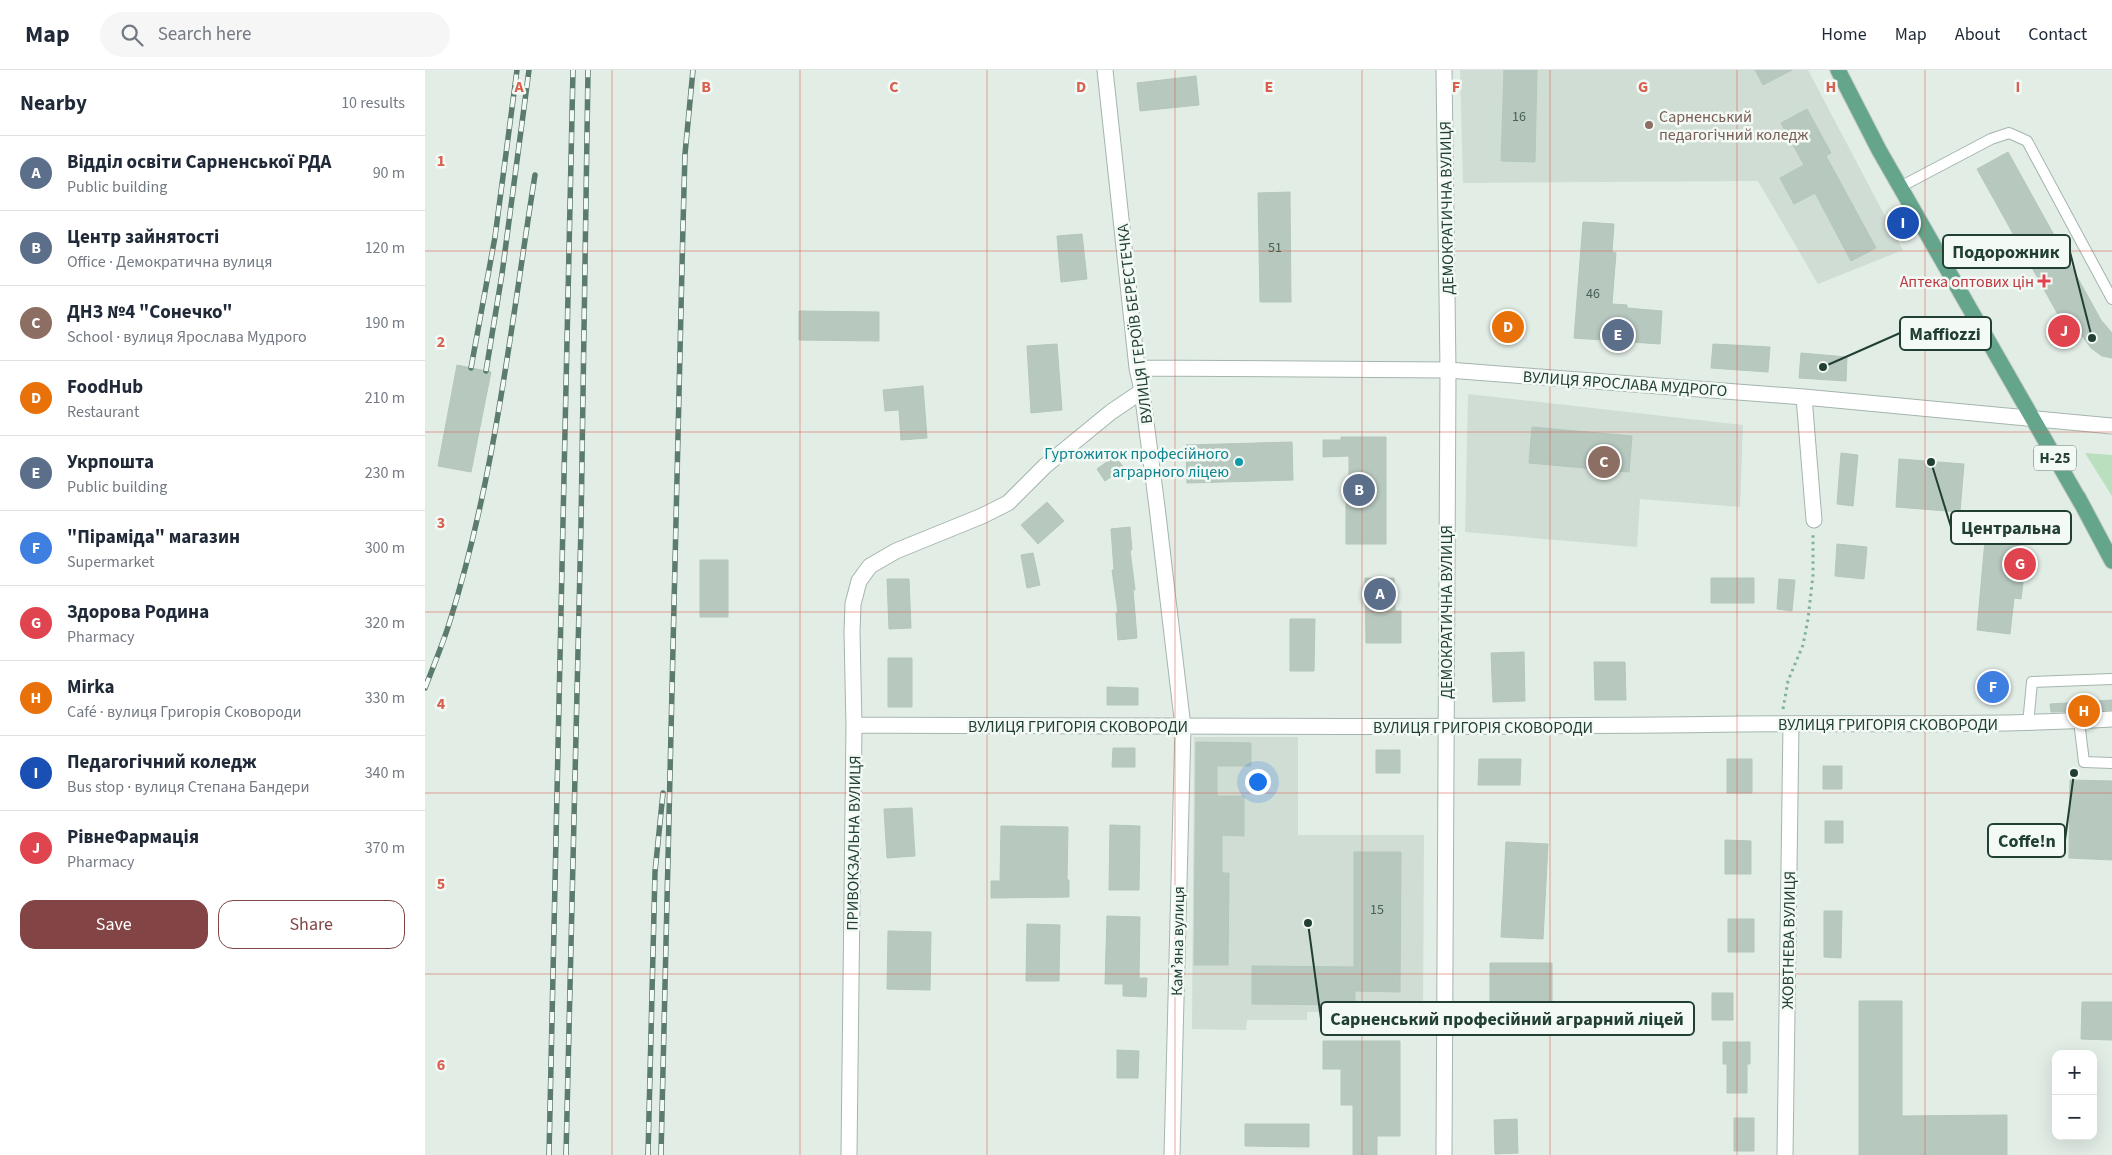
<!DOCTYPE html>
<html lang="en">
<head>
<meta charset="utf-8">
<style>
	:root { --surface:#fff; --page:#f6f6f7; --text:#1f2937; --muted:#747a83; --line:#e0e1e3; --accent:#824444 }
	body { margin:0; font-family:"Source Sans 3",sans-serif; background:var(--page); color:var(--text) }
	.controls { position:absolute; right:15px; bottom:15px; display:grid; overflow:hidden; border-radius:10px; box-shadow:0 5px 20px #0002 }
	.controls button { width:45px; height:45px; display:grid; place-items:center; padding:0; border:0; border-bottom:1px solid var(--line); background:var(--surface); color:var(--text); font:25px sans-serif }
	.you { position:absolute; left:832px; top:711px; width:18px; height:18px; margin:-12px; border:4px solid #fff; border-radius:50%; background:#1a73e8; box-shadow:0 0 0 8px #1a73e833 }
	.badge { display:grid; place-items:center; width:32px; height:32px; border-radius:50%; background:var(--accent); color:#fff; font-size:16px; font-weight:700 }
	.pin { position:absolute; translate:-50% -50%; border:2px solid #fff; box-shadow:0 1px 5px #0006 }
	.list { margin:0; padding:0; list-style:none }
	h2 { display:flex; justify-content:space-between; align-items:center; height:65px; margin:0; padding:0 20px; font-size:21px }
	h2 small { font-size:16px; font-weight:400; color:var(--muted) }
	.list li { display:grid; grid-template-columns:32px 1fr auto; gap:15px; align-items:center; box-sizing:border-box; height:75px; padding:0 20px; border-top:1px solid var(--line) }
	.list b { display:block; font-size:19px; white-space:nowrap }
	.list p { margin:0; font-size:16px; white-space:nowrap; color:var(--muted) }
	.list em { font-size:16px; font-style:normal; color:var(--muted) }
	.actions { display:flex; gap:10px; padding:15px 20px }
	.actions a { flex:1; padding:11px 0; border:1px solid var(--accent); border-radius:15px; text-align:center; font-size:18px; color:var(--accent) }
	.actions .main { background:var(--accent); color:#fff }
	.icon { flex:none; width:28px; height:28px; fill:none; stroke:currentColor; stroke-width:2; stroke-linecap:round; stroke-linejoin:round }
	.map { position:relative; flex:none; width:1687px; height:1085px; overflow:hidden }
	header { display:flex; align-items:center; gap:30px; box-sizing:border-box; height:70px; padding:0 25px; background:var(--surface); border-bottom:1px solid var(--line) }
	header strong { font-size:24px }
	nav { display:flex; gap:28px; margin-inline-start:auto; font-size:18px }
	.search { width:350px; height:45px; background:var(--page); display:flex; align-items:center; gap:12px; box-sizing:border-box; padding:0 18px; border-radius:28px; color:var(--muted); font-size:19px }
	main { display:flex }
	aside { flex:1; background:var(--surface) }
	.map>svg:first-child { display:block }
	.built { fill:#d0ddd5 }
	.green { fill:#b9dfbf }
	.building { fill:#b7c8bf; stroke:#b4c7bc }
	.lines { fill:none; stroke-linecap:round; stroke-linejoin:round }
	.service-casing { stroke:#a4b5ad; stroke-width:12 }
	.minor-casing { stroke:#a4b5ad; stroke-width:17 }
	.primary-casing { stroke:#c1c9c6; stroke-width:17 }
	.path { stroke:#80b29c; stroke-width:3; stroke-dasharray:2.5 4; stroke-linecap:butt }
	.service { stroke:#fff; stroke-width:10 }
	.minor { stroke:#fff; stroke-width:15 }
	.primary { stroke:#64a58c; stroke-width:15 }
	.rail-casing { stroke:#5b7b6e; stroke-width:5.5 }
	.rail { stroke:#f3f9f5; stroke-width:4; stroke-dasharray:11; stroke-linecap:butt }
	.grid { fill:none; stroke:#d9604e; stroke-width:1; stroke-opacity:0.55 }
	.education-dot { fill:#8d6e63; stroke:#f3f9f5; stroke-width:2 }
	.health-dot { fill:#e0444e; stroke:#f3f9f5; stroke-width:2 }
	.culture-dot { fill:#0f9aa8; stroke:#f3f9f5; stroke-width:2 }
	.labels { text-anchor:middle; stroke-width:5; stroke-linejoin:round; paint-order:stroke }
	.number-label { font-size:14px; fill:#466156 }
	.shield { fill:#f3f9f5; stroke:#60776d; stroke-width:1 }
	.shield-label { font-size:15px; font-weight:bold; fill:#213f33 }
	.education-label { font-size:16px; fill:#785e54; stroke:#f3f9f5; text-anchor:start }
	.street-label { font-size:16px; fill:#213f33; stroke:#f3f9f5 }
	.health-label { font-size:16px; fill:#be3a42; stroke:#f3f9f5; text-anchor:end }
	.culture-label { font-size:16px; fill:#0d838f; stroke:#f3f9f5; text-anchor:end }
	.grid-label { font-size:16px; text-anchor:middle; font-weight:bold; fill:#d9604e; stroke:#f3f9f5; stroke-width:5; stroke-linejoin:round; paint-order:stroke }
	.leader { fill:none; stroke:#213f33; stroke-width:2 }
	.callout-dot { fill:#213f33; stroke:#f3f9f5; stroke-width:2 }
	.callout { fill:#f3f9f5; stroke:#213f33; stroke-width:2 }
	.callout-label { font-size:18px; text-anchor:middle; font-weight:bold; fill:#213f33 }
</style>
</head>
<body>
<header>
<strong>Map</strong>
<div class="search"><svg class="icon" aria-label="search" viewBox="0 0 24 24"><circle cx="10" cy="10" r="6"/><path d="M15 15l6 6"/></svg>Search here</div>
<nav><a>Home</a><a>Map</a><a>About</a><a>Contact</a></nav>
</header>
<main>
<aside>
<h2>Nearby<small>10 results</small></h2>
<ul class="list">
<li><span class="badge" style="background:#5c6f8a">A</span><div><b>Відділ освіти Сарненської РДА</b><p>Public building</p></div><em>90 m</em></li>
<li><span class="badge" style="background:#5c6f8a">B</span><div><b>Центр зайнятості</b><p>Office · Демократична вулиця</p></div><em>120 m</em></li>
<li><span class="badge" style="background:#8d6e63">C</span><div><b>ДНЗ №4 &quot;Сонечко&quot;</b><p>School · вулиця Ярослава Мудрого</p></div><em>190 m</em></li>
<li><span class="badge" style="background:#e8710a">D</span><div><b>FoodHub</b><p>Restaurant</p></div><em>210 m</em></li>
<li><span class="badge" style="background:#5c6f8a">E</span><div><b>Укрпошта</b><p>Public building</p></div><em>230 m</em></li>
<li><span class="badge" style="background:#3f7fe0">F</span><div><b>&quot;Піраміда&quot; магазин</b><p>Supermarket</p></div><em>300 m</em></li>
<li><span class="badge" style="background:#e0444e">G</span><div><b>Здорова Родина</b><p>Pharmacy</p></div><em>320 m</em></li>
<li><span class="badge" style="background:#e8710a">H</span><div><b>Mirka</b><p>Café · вулиця Григорія Сковороди</p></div><em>330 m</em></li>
<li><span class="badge" style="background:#1a4fb4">I</span><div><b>Педагогічний коледж</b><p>Bus stop · вулиця Степана Бандери</p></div><em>340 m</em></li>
<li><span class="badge" style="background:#e0444e">J</span><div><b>РівнеФармація</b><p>Pharmacy</p></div><em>370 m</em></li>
</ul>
<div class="actions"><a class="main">Save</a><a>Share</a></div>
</aside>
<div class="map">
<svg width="1687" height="1085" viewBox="0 0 1687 1085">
	<rect width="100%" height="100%" fill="#e2ede6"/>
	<path class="built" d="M 1035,0 L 1383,0 L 1478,180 L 1393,214 L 1333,111 L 1038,113 Z
		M 1043,324 L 1318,355 L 1315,437 L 1215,429 L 1212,477 L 1040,462 Z
		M 769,667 L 873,667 L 873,765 L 999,765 L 998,943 L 882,942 L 882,950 L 822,950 L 821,960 L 767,959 Z"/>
	<path class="green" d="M 1660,383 L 1687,385 L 1687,426 Z"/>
	<path class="building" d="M 1079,0 L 1112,0 L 1110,92 L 1076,91 Z
		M 1330,0 L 1367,0 L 1338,15 Z
		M 771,6 L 774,35 L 715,41 L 712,13 Z
		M 1382,39 L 1406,83 L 1401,86 L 1451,178 L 1426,191 L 1390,123 L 1369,134 L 1355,108 L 1379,95 L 1356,53 Z
		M 1583,82 L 1676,250 L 1687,263 L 1687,288 L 1677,286 L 1666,278 L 1654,262 L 1645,266 L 1552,99 Z
		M 865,122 L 866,232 L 835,232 L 833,123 Z
		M 1158,152 L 1189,154 L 1187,182 L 1191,183 L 1187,234 L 1202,235 L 1202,238 L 1237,241 L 1235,274 L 1149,268 Z
		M 657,164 L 662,209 L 636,212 L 632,166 Z
		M 374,241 L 454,242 L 454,271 L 374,270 Z
		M 1076,248 L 1091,250 L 1089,267 L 1075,265 Z
		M 632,274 L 637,340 L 606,343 L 602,276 Z
		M 1288,274 L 1345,277 L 1343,302 L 1286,298 Z
		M 1376,283 L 1422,287 L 1421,311 L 1374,308 Z
		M 32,295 L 66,302 L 46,402 L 13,396 Z
		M 498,316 L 502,368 L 476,370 L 474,340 L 460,341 L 458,320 Z
		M 1107,357 L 1207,366 L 1204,402 L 1104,393 Z
		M 916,367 L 961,367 L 961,474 L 921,474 L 921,426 L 924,426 L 924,386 L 898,387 L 898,370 L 916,370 Z
		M 867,372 L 868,410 L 762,413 L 761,375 Z
		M 1416,383 L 1433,385 L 1428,436 L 1412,434 Z
		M 690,386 L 699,398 L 680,411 L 672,399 Z
		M 1474,389 L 1539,394 L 1535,442 L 1471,437 Z
		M 622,432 L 639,451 L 613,474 L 596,455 Z
		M 1562,448 L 1596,451 L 1593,488 L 1601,489 L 1596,529 L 1589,528 L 1585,564 L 1552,560 Z
		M 705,457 L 707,480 L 705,480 L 710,520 L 708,520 L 712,568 L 693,570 L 691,543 L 693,543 L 687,500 L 689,500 L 686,459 Z
		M 1412,474 L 1442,477 L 1439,509 L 1410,506 Z
		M 608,483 L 615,515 L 602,518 L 596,485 Z
		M 275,490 L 303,490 L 303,547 L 275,547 Z
		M 940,508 L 969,508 L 970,541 L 976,541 L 976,573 L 941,573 Z
		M 1286,508 L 1329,508 L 1329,533 L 1286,533 Z
		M 462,509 L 484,509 L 486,558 L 464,559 Z
		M 1354,509 L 1370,510 L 1367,541 L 1352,539 Z
		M 865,549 L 890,549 L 889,601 L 865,601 Z
		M 1099,582 L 1100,631 L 1068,632 L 1066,583 Z
		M 463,588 L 487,588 L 487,637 L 463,637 Z
		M 1169,592 L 1200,592 L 1201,630 L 1170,630 Z
		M 682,617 L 713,618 L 713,635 L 682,635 Z
		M 1687,630 L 1687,640 L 1626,642 L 1625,634 Z
		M 771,672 L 826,673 L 826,696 L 792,696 L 792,726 L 819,726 L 819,766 L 797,765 L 797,803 L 804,803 L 803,895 L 769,895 Z
		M 688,678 L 710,678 L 710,697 L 687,697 Z
		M 951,680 L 975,680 L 975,703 L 951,703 Z
		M 1054,689 L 1096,689 L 1095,715 L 1053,715 Z
		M 1302,689 L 1327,689 L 1327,723 L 1302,723 Z
		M 1398,696 L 1417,696 L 1417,719 L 1398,719 Z
		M 1645,710 L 1687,711 L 1687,790 L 1644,788 Z
		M 487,738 L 490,786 L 462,788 L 459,739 Z
		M 1400,751 L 1418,751 L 1418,773 L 1400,773 Z
		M 685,755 L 715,756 L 714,820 L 684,820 Z
		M 576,756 L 643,757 L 642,810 L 644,810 L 644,827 L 566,828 L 566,811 L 575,811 Z
		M 1300,770 L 1326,771 L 1326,804 L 1300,804 Z
		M 1081,772 L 1123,774 L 1118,869 L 1076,867 Z
		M 929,782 L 976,782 L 975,922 L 930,921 L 930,935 L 827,934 L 827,896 L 929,897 Z
		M 1399,841 L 1417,841 L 1416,888 L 1399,887 Z
		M 682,846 L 715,847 L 714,908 L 722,908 L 721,927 L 698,926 L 698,914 L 680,914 Z
		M 1303,849 L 1329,849 L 1329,882 L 1303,882 Z
		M 602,854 L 635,855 L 634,911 L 601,911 Z
		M 463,861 L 506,862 L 505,920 L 462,919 Z
		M 1065,893 L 1127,893 L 1127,956 L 1065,956 Z
		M 1287,923 L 1308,923 L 1308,950 L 1287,950 Z
		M 1434,931 L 1477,931 L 1477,1046 L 1582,1045 L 1582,1085 L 1434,1085 Z
		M 1657,932 L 1687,932 L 1687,970 L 1656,969 Z
		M 898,971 L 975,971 L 975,1066 L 952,1066 L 952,1085 L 928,1085 L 928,1035 L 916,1035 L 916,999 L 898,999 Z
		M 1298,972 L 1325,972 L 1325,994 L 1322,994 L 1322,1023 L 1302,1023 L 1302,994 L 1298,994 Z
		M 692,980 L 714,981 L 713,1008 L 692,1008 Z
		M 1309,1048 L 1329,1048 L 1329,1081 L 1309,1081 Z
		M 1092,1049 L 1093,1083 L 1070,1084 L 1069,1050 Z
		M 820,1054 L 884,1054 L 884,1077 L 820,1076 Z"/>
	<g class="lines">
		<defs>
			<path id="service" d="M 1475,117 L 1566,69 L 1584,63 L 1602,71 L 1687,229
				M 1654,651 L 1659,692 L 1687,693
				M 1603,654 L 1607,612 L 1687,609"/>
			<path id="minor" d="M 680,0 L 712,298 L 717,321 L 732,437 L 758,657 L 747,1085
				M 1019,0 L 1023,300 L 1019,1085
				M 712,298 L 1023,300 L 1379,327 L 1687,356
				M 1379,327 L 1389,450
				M 429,655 C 724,656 1019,658 1314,654 C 1439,653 1563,656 1687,649
				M 424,1085 L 429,655 L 427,562 L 428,534 L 434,511 L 445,496 L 471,481 L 557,446 L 583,433 L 620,396 L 686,342 L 717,321
				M 1360,1085 L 1366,654"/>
			<path id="primary" d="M 1413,0 L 1454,80 L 1656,433
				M 1653,427 L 1687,491"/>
		</defs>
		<use href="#service" class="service-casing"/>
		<use href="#minor" class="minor-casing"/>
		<use href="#primary" class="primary-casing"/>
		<path class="path" d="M 1358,639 L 1363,611 L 1378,575 L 1383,549 L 1388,505 L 1388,464"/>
		<use href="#service" class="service"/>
		<use href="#minor" class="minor"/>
		<use href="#primary" class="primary"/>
		<defs>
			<path id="rail" d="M 46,298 L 70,167 L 92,0
				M 61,301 L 77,204 L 104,0
				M 0,618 C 8,597 17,576 24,554 C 70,409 86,255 110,105
				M 124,1085 L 148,0
				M 141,1085 L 156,455 L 163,0
				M 223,1085 L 230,802 L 238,723
				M 236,1085 L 258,155 L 260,84 L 268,0"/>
		</defs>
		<use href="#rail" class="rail-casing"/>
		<use href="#rail" class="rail"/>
	</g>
	<path class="grid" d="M 187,0 L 187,1085M 375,0 L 375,1085M 562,0 L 562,1085M 750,0 L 750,1085M 937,0 L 937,1085M 1125,0 L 1125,1085M 1312,0 L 1312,1085M 1500,0 L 1500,1085M 0,181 L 1687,181M 0,362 L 1687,362M 0,542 L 1687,542M 0,723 L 1687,723M 0,904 L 1687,904"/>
	<circle class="education-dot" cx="1224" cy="55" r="5"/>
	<path class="health-dot" d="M1616.5 203.5h5v5h5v5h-5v5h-5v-5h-5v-5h5z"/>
	<circle class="culture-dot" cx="814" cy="392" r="5"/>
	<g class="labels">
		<g class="number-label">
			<text x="1094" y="51">16</text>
			<text x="850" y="182">51</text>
			<text x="1168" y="228">46</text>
			<text x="952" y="844">15</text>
		</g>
		<rect class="shield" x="1609" y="375.5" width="42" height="25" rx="4"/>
		<g class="shield-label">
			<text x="1630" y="393">Н-25</text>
		</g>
		<g class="education-label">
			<text x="1234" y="52">Сарненський<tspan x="1234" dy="18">педагогічний коледж</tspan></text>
		</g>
		<g class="street-label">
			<text transform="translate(1021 138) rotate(-91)" y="6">ДЕМОКРАТИЧНА ВУЛИЦЯ</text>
			<text transform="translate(709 254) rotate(-97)" y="6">ВУЛИЦЯ ГЕРОЇВ БЕРЕСТЕЧКА</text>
			<text transform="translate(1200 313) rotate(4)" y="6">ВУЛИЦЯ ЯРОСЛАВА МУДРОГО</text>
			<text transform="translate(1021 542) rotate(-90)" y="6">ДЕМОКРАТИЧНА ВУЛИЦЯ</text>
			<text x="1463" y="660">ВУЛИЦЯ ГРИГОРІЯ СКОВОРОДИ</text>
			<text x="653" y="662">ВУЛИЦЯ ГРИГОРІЯ СКОВОРОДИ</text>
			<text x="1058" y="663">ВУЛИЦЯ ГРИГОРІЯ СКОВОРОДИ</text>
			<text transform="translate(428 773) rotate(-89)" y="6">ПРИВОКЗАЛЬНА ВУЛИЦЯ</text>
			<text transform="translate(1363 870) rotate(-89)" y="6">ЖОВТНЕВА ВУЛИЦЯ</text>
			<text transform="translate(752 871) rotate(-89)" y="6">Камʼяна вулиця</text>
		</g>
		<g class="health-label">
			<text x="1609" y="217">Аптека оптових цін</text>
		</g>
		<g class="culture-label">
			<text x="804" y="389">Гуртожиток професійного<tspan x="804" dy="18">аграрного ліцею</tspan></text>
		</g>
	</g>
	<g class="grid-label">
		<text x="94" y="22">A</text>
		<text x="281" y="22">B</text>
		<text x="469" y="22">C</text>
		<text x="656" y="22">D</text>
		<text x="844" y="22">E</text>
		<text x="1031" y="22">F</text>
		<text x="1218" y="22">G</text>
		<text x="1406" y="22">H</text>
		<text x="1593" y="22">I</text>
		<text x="16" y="96">1</text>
		<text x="16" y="277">2</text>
		<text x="16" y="458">3</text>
		<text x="16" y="639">4</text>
		<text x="16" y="819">5</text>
		<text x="16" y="1000">6</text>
	</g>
	<path class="leader" d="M1667 268L1645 182M1398 297L1475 263M1506 392L1526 457M1649 703L1640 770M883 853L896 949"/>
	<g class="callout-dot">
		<circle cx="1667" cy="268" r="5"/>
		<circle cx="1398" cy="297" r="5"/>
		<circle cx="1506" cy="392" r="5"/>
		<circle cx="1649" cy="703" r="5"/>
		<circle cx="883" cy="853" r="5"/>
	</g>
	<g class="callout">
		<rect x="1518" y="165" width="127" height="33" rx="5"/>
		<rect x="1475" y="247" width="91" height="33" rx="5"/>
		<rect x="1526" y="441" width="120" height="33" rx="5"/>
		<rect x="1563" y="754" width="77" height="33" rx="5"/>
		<rect x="896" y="932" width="373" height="33" rx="5"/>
	</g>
	<g class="callout-label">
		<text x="1581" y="188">Подорожник</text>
		<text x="1520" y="270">Maffiozzi</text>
		<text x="1586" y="464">Центральна</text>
		<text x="1602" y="777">Coffe!n</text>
		<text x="1082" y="955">Сарненський професійний аграрний ліцей</text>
	</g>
</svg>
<div class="controls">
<button>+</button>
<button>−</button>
</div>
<div class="you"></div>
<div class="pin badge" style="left:955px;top:524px;background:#5c6f8a">A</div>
<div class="pin badge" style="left:934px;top:420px;background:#5c6f8a">B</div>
<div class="pin badge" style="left:1179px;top:392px;background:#8d6e63">C</div>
<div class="pin badge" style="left:1083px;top:257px;background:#e8710a">D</div>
<div class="pin badge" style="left:1193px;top:265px;background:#5c6f8a">E</div>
<div class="pin badge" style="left:1568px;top:617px;background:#3f7fe0">F</div>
<div class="pin badge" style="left:1595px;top:494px;background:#e0444e">G</div>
<div class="pin badge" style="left:1659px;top:641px;background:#e8710a">H</div>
<div class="pin badge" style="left:1478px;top:153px;background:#1a4fb4">I</div>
<div class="pin badge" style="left:1639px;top:261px;background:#e0444e">J</div>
</div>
</main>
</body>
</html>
